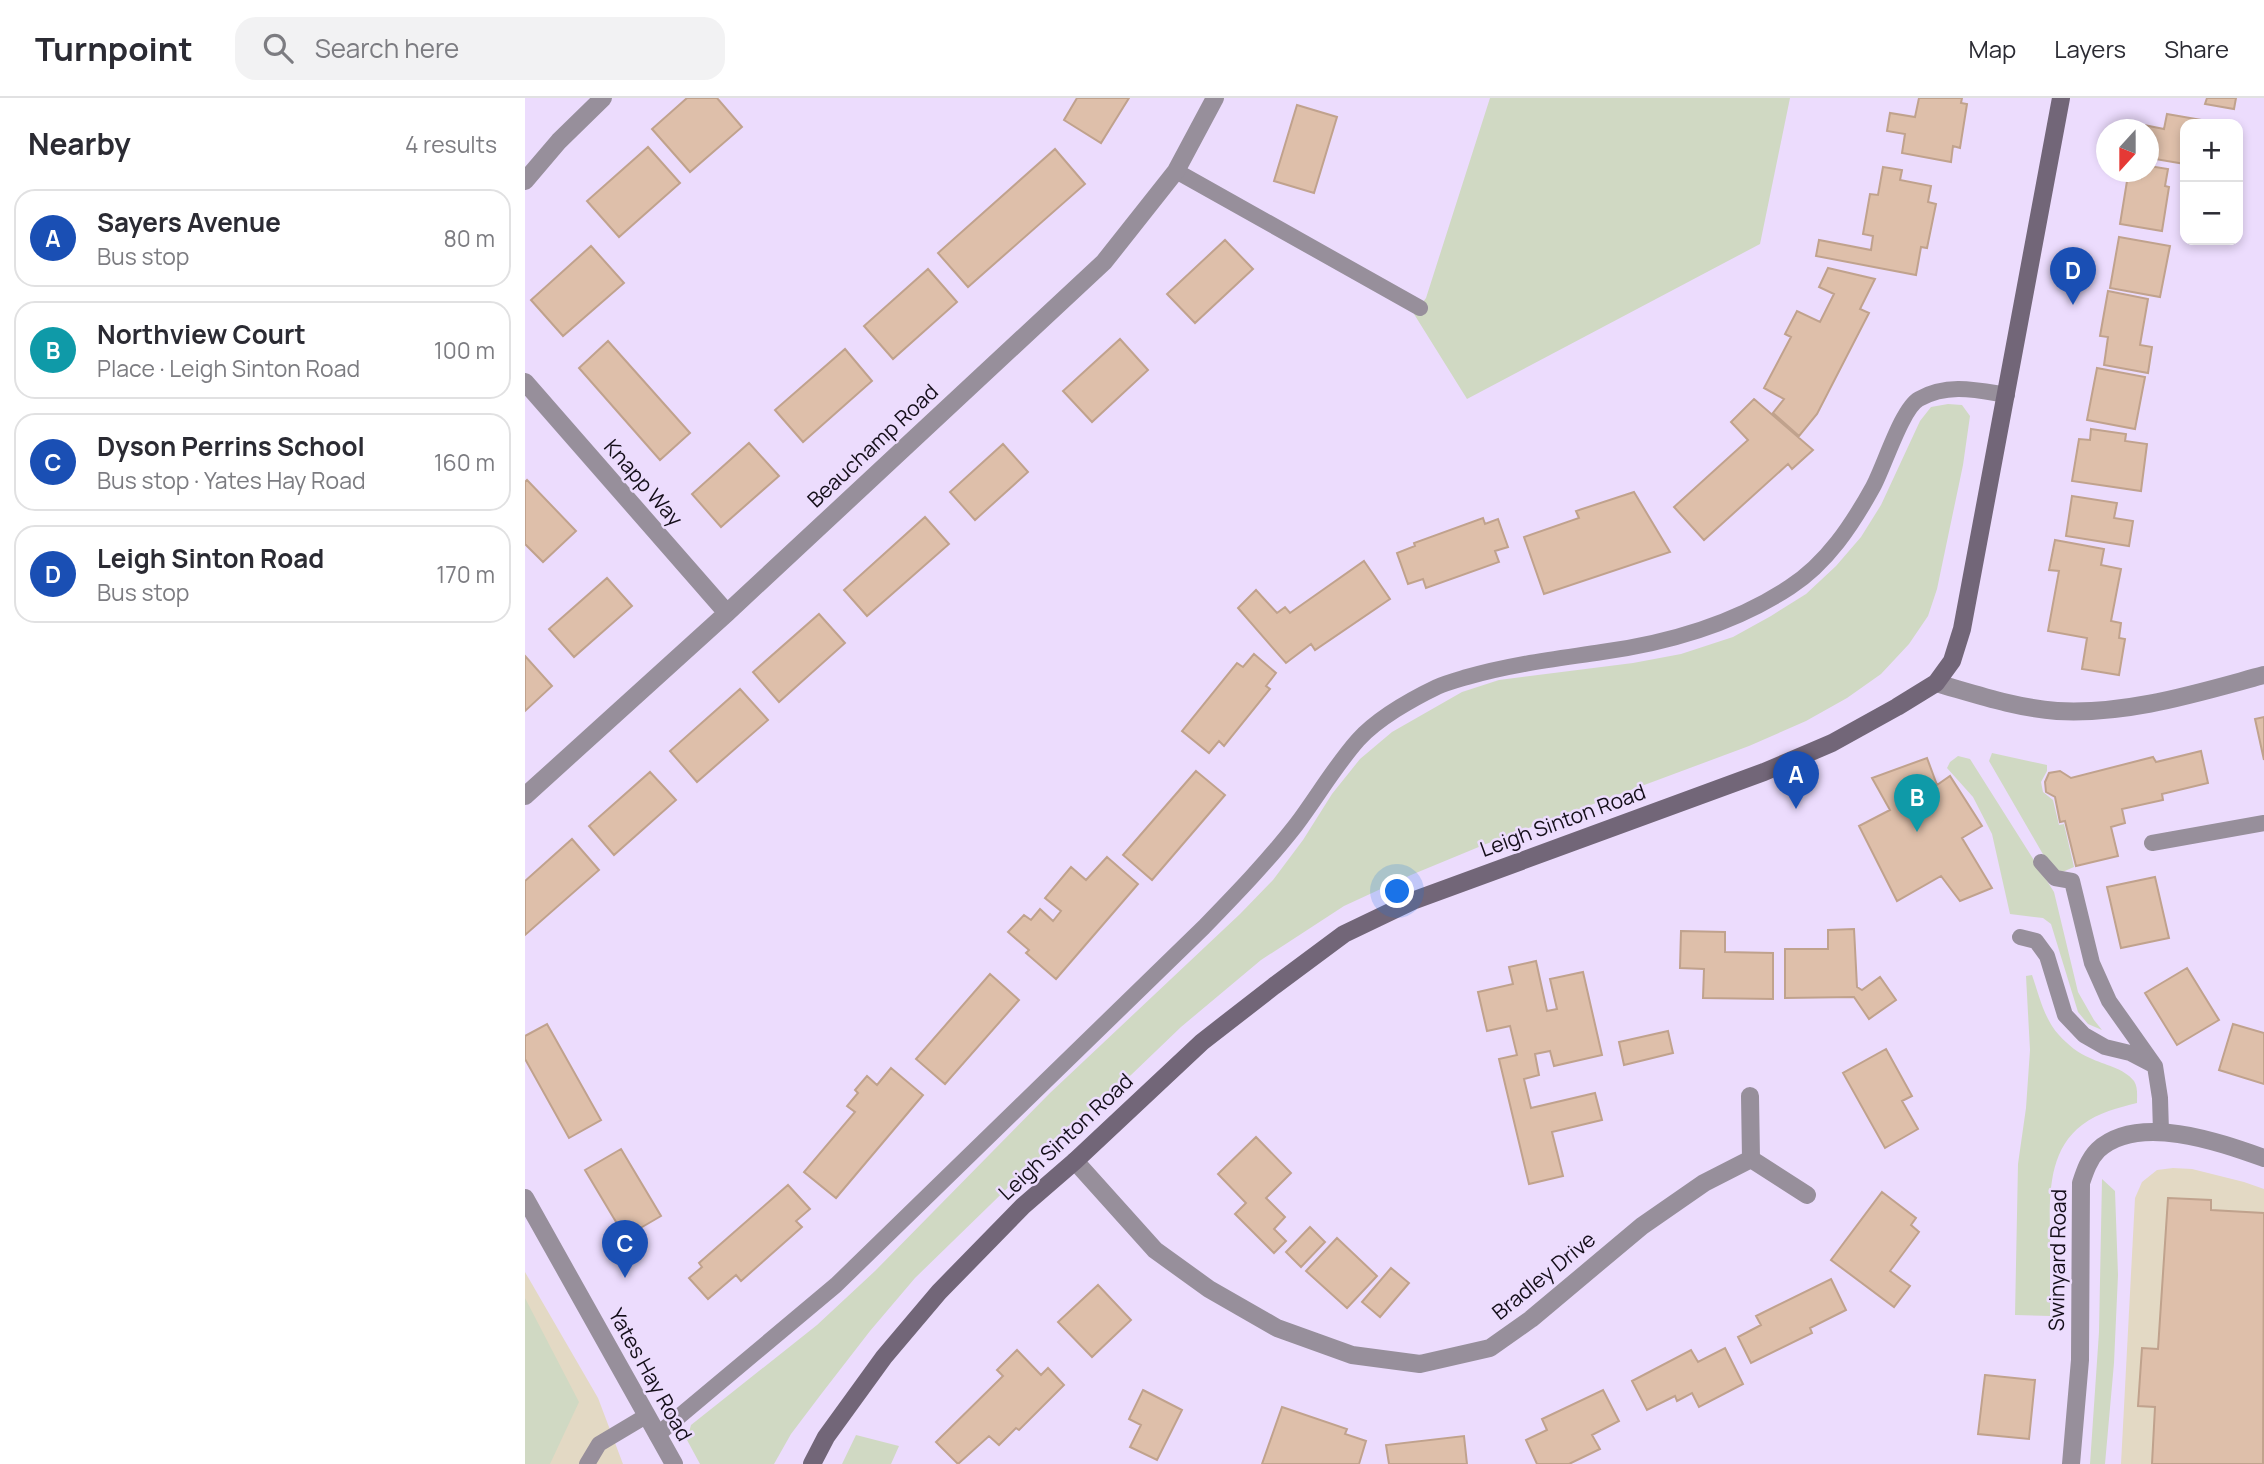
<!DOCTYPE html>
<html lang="en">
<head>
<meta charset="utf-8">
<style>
	:root { --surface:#fff; --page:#f2f2f3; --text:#2b2b33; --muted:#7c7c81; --line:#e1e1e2; --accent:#1a73e8 }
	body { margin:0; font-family:Manrope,sans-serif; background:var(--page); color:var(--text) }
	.controls { position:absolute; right:21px; top:21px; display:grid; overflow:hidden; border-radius:14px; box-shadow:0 4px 10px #0003 }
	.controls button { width:63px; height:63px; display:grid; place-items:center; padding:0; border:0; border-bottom:2px solid var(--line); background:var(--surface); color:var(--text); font:35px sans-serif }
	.compass { position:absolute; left:1571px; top:21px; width:63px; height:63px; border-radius:50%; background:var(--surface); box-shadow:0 4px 10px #0003; rotate:201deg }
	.you { position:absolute; left:873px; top:794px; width:24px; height:24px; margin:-18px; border:5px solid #fff; border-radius:50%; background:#1a73e8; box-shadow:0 0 0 10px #1a73e833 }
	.badge { display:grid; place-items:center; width:46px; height:46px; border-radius:50%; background:var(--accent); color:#fff; font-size:23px; font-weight:700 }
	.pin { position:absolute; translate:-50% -58px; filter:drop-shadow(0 2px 4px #0008) }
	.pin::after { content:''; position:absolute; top:37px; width:24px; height:21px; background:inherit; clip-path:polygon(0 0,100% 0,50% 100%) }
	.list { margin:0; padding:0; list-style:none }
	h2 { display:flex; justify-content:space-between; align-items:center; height:91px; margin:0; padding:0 28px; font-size:30px }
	h2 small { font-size:23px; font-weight:400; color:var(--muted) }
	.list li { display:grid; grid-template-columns:46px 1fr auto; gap:21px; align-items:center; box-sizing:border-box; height:98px; margin:0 14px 14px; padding:0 14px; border:2px solid var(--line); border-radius:21px }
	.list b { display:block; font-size:26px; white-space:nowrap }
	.list p { margin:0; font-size:23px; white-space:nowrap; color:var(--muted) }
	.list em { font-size:23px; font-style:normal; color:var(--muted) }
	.icon { flex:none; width:38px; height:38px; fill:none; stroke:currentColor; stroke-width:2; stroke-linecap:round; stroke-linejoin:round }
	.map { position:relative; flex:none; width:1739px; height:1366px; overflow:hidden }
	header { display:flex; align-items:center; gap:42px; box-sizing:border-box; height:98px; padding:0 35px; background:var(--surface); border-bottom:2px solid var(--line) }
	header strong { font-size:33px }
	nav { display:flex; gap:38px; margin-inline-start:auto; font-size:24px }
	.search { width:490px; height:63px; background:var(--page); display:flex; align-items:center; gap:18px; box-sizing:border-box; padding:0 24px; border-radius:21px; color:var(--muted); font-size:26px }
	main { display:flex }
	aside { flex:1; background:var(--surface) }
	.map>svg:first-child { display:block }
	.education { fill:#e3d9c4 }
	.green { fill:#d0d9c3 }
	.building { fill:#debfaa; stroke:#c0a28d; stroke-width:2 }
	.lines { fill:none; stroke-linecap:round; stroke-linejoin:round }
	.service { stroke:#978f9b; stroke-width:16 }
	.minor { stroke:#978f9b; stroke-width:18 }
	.tertiary { stroke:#978f9b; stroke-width:18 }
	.secondary { stroke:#726678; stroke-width:18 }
	.labels { text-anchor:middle; stroke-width:5; stroke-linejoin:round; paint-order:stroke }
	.street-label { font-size:21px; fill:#140e19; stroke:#ecdcfd }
</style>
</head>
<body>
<header>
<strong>Turnpoint</strong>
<div class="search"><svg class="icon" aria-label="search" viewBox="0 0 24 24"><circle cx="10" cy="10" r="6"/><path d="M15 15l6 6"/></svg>Search here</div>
<nav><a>Map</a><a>Layers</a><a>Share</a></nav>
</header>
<main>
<aside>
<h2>Nearby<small>4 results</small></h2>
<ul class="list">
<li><span class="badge" style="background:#1a4fb4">A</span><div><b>Sayers Avenue</b><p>Bus stop</p></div><em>80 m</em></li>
<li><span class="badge" style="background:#0f9aa8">B</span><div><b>Northview Court</b><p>Place · Leigh Sinton Road</p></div><em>100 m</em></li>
<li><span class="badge" style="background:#1a4fb4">C</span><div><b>Dyson Perrins School</b><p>Bus stop · Yates Hay Road</p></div><em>160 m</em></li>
<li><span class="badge" style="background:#1a4fb4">D</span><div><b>Leigh Sinton Road</b><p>Bus stop</p></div><em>170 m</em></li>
</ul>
</aside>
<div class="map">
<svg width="1739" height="1366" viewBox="0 0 1739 1366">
	<rect width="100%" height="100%" fill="#ecdcfd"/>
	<path class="education" d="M 1648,1070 L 1667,1071 L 1719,1084 L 1739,1091 L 1739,1366 L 1596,1366 L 1610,1100 L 1617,1084 L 1632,1072 Z
		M 0,1174 L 73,1300 L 98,1366 L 0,1366 Z"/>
	<path class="green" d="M 965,0 L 1265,0 L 1235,146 L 942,301 L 889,216 L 901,200 Z
		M 1423,306 L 1437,307 L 1445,318 L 1438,367 L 1412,491 L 1403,518 L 1384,546 L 1356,576 L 1322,600 L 1281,623 L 1224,648 L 961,746 L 886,777 L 819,808 L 736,862 L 656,929 L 606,977 L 539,1035 L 390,1180 L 345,1233 L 297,1295 L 266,1336 L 249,1366 L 175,1366 L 162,1342 L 166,1327 L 292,1227 L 350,1173 L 525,995 L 715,816 L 748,782 L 778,742 L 807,696 L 835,661 L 867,634 L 937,594 L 974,582 L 1108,565 L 1156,556 L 1208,539 L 1246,518 L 1281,496 L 1311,468 L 1336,439 L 1356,407 L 1395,323 L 1406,309 Z
		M 1467,655 L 1522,667 L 1522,673 L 1516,684 L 1518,694 L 1528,702 L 1534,727 L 1539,726 L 1549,769 L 1535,775 L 1519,758 L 1464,663 Z
		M 1433,658 L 1445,661 L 1529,794 L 1553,894 L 1569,922 L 1577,932 L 1563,926 L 1553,914 L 1526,826 L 1518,820 L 1485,816 L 1467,736 L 1448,699 L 1422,670 L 1425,664 Z
		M 1507,877 C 1514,897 1519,921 1534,937 C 1543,947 1553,955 1565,960 C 1579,967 1599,970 1609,983 C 1613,989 1612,998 1612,1005 C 1593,1010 1574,1014 1557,1027 C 1520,1055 1525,1106 1525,1147 C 1525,1171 1525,1195 1525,1218 L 1490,1217 L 1493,1066 L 1501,1010 L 1505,952 L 1501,878 Z
		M 1577,1081 L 1590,1093 L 1593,1177 L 1589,1265 L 1580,1366 L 1565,1366 L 1574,1234 Z
		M 0,1200 L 54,1304 L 25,1366 L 0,1366 Z
		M 331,1337 L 374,1348 L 366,1366 L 317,1366 Z"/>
	<path class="building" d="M 162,0 L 192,0 L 217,29 L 165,74 L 127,31 Z
		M 552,0 L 604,0 L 576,45 L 539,22 Z
		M 1394,0 L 1437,0 L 1436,5 L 1442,6 L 1435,50 L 1428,48 L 1426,64 L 1377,55 L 1380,36 L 1362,33 L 1365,15 L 1390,19 Z
		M 1682,0 L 1711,0 L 1709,11 L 1680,6 Z
		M 772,7 L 812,19 L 789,95 L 749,83 Z
		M 1642,16 L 1688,24 L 1687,26 L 1660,26 L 1660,66 L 1624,60 L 1624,32 L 1614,32 L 1614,26 L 1639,31 Z
		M 123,49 L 155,85 L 94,139 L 62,103 Z
		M 530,51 L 560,86 L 443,189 L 413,155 Z
		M 1624,68 L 1643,71 L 1640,88 L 1644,89 L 1637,133 L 1595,126 L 1603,77 L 1616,80 L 1617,74 L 1624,74 Z
		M 1358,69 L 1377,72 L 1375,82 L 1406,88 L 1403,104 L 1411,106 L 1402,150 L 1396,149 L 1391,177 L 1291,158 L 1294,142 L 1346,152 L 1348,138 L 1338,136 L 1345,96 L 1353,97 Z
		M 1594,139 L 1645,148 L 1635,199 L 1585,190 Z
		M 700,142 L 728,171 L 670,225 L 642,196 Z
		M 66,148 L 99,185 L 38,238 L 6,202 Z
		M 1303,170 L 1350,181 L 1335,211 L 1344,215 L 1292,316 L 1274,338 L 1248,315 L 1259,301 L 1239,290 L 1266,239 L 1260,236 L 1272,213 L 1295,224 L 1309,196 L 1294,189 Z
		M 403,171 L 432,204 L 368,261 L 339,228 Z
		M 1583,193 L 1623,201 L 1615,247 L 1627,249 L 1623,275 L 1579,267 L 1583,239 L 1575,238 Z
		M 595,241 L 623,272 L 567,324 L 538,293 Z
		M 83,243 L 165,335 L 135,362 L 54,270 Z
		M 320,251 L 347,283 L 278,344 L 250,312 Z
		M 1572,270 L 1620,279 L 1610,331 L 1562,322 Z
		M 1229,301 L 1288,352 L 1267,371 L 1263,366 L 1179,442 L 1149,409 L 1223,342 L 1206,324 Z
		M 1566,331 L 1601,336 L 1600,343 L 1622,346 L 1616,393 L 1547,383 L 1554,341 L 1565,342 Z
		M 224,345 L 254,378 L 196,429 L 167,396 Z
		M 478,346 L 503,374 L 450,422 L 425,394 Z
		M 2,382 L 51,433 L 18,464 L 0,446 L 0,384 Z
		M 1109,394 L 1145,454 L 1019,496 L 999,439 L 1054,420 L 1051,413 Z
		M 1547,398 L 1592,405 L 1589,420 L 1608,423 L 1604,448 L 1541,438 Z
		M 400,419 L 424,446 L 342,518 L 319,492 Z
		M 958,420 L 960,426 L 973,421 L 983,449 L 970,453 L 974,464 L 901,490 L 898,481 L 883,486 L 872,455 L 890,448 L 889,445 Z
		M 1530,442 L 1579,451 L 1576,467 L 1596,471 L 1586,523 L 1596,525 L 1594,540 L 1600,541 L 1594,577 L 1557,571 L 1562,540 L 1523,533 L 1534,473 L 1524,472 Z
		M 839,463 L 865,501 L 790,552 L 786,546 L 761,565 L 713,510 L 731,492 L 752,515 L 760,509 L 765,515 Z
		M 82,480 L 107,508 L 49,559 L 24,531 Z
		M 294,516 L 320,545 L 254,604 L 228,574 Z
		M 729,556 L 751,575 L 741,588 L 745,591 L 699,648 L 694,643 L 684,655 L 657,633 L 712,565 L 718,569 Z
		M 0,558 L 27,588 L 0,613 Z
		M 215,591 L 243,622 L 172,684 L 145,653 Z
		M 1739,619 L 1739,662 L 1730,621 Z
		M 1676,653 L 1683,685 L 1637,696 L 1638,702 L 1597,711 L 1600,725 L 1586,729 L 1593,758 L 1551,768 L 1540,723 L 1535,724 L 1530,699 L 1521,694 L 1520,684 L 1524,675 L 1535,673 L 1546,680 L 1628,659 L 1631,664 Z
		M 1402,660 L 1412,687 L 1425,678 L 1457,728 L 1437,740 L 1467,790 L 1435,803 L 1416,778 L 1372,803 L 1334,728 L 1365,712 L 1347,680 Z
		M 671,673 L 700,697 L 627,782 L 598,757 Z
		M 125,674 L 151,702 L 89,757 L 64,728 Z
		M 47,741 L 74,772 L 0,837 L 0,783 Z
		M 582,759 L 613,786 L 531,881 L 501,855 L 504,852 L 483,834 L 499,817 L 506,822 L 515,811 L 528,823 L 536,813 L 520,800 L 546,769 L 561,782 Z
		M 1630,779 L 1644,840 L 1596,850 L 1582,789 Z
		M 1329,831 L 1332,889 L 1337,892 L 1355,879 L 1371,902 L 1344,921 L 1329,899 L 1260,900 L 1260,851 L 1303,851 L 1303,832 Z
		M 1156,833 L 1200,834 L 1200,854 L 1248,855 L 1248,901 L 1178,900 L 1179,871 L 1155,870 Z
		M 1011,863 L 1022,913 L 1032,911 L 1025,881 L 1058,874 L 1077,957 L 1029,968 L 1025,953 L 1010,956 L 1014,977 L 999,981 L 1006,1010 L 1070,995 L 1077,1022 L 1027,1034 L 1038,1078 L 1004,1086 L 974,961 L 992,957 L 985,928 L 962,933 L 953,894 L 988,886 L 984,869 Z
		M 1662,870 L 1694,922 L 1652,947 L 1620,895 Z
		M 465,876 L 494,902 L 420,986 L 391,961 Z
		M 22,926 L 76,1022 L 44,1040 L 0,961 L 0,938 Z
		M 1708,926 L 1739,935 L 1739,986 L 1694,972 Z
		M 1143,933 L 1148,955 L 1099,967 L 1094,944 Z
		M 1361,951 L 1387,998 L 1377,1003 L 1393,1031 L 1360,1050 L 1318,975 Z
		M 366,970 L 398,997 L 311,1100 L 279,1074 L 330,1014 L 322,1008 L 333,995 L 330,992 L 342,978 L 352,987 Z
		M 731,1039 L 766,1075 L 741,1100 L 760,1119 L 749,1131 L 761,1143 L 749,1155 L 710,1116 L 721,1105 L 693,1076 Z
		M 96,1051 L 136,1118 L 100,1139 L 60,1072 Z
		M 263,1087 L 285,1111 L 271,1123 L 277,1129 L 216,1183 L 211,1177 L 183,1201 L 164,1180 L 177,1169 L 174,1165 Z
		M 1357,1094 L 1391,1120 L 1386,1127 L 1394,1134 L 1365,1173 L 1385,1188 L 1369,1209 L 1306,1162 Z
		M 1643,1100 L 1686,1102 L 1686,1112 L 1739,1115 L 1738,1366 L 1627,1366 L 1630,1309 L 1613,1308 L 1617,1250 L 1633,1251 Z
		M 785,1129 L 800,1144 L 776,1169 L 761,1154 Z
		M 812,1140 L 852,1178 L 822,1210 L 781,1173 Z
		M 866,1170 L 884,1185 L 855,1219 L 837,1204 Z
		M 1306,1181 L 1321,1212 L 1285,1230 L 1287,1235 L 1226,1265 L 1213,1239 L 1236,1227 L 1231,1218 Z
		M 573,1187 L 606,1222 L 567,1259 L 533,1224 Z
		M 1200,1250 L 1218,1286 L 1174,1309 L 1167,1295 L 1152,1303 L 1150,1298 L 1122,1312 L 1107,1283 L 1166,1252 L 1173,1264 Z
		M 492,1252 L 516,1277 L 523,1270 L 539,1287 L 494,1332 L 491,1330 L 474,1347 L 464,1338 L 433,1366 L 411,1344 L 478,1278 L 472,1272 Z
		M 1460,1277 L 1510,1282 L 1504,1341 L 1453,1336 Z
		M 618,1292 L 657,1312 L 632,1362 L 605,1349 L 616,1327 L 604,1321 Z
		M 1078,1292 L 1094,1323 L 1067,1337 L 1075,1351 L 1044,1366 L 1012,1366 L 1001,1342 L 1022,1332 L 1017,1321 Z
		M 757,1309 L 822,1331 L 820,1336 L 841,1343 L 834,1366 L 737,1366 Z
		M 939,1338 L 942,1366 L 864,1366 L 861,1347 Z"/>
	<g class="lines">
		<path class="service" d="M 651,73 L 895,210
			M 1627,745 L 1739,725
			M 1516,764 L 1530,780 L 1547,783 L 1567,865 L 1584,903 L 1630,968 L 1635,1000 L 1636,1034
			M 1495,839 L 1511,843 L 1522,858 L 1540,917 L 1559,937 L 1580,949 L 1605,955 L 1628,967
			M 132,1337 L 311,1187 L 679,829 C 711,796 743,763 771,727 C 792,699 810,668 833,642 C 852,621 887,601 912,589 C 921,585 932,582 942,579 C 987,566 1031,561 1077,554 C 1142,545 1209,526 1265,489 C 1302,465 1327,427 1348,389 C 1359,369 1377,310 1394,301 C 1423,285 1451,292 1482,297
			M 62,1366 L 74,1346 L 121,1318"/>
		<path class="minor" d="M 0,83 L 34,43 L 78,0
			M 0,284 L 202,515
			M 1411,585 C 1450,596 1491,610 1532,613 C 1603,617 1672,595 1739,577
			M 0,698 L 202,515 L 579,164 L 651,73 L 690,0
			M 1226,1061 L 1282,1097
			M 550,1063 L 630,1152 L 684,1191 L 752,1230 L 827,1257 L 895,1266 L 965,1250 L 1006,1221 L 1117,1128 L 1179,1085 L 1226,1061 L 1225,998
			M 1546,1366 L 1555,1262 L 1556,1085 C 1560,1073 1564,1061 1573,1052 C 1613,1015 1694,1044 1739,1060"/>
		<path class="tertiary" d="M 0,1100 L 149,1366"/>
		<path class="secondary" d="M 287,1366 L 301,1339 L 359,1259 L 414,1194 L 498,1108 L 550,1063 L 677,944 L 749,888 L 819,836 L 890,802 L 1239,674 L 1307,645 L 1372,609 L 1411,585 L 1427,563 L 1437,531 L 1536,0"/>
	</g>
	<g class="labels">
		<g class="street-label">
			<text transform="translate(348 348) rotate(-43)" y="7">Beauchamp Road</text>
			<text transform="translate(118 385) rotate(49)" y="7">Knapp Way</text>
			<text transform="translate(1038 723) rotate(-20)" y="7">Leigh Sinton Road</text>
			<text transform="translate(541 1039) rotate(-43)" y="7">Leigh Sinton Road</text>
			<text transform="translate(1533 1162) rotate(-89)" y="7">Swinyard Road</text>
			<text transform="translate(1019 1178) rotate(-39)" y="7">Bradley Drive</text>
			<text transform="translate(125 1277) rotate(61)" y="7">Yates Hay Road</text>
		</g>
	</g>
</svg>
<div class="controls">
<button>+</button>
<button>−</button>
</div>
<svg class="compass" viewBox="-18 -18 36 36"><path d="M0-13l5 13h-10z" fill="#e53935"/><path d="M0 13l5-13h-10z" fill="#7c7c81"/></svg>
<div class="you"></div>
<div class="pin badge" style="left:1271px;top:711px;background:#1a4fb4">A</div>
<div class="pin badge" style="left:1392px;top:734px;background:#0f9aa8">B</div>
<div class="pin badge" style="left:100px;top:1180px;background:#1a4fb4">C</div>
<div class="pin badge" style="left:1548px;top:207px;background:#1a4fb4">D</div>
</div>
</main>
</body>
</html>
